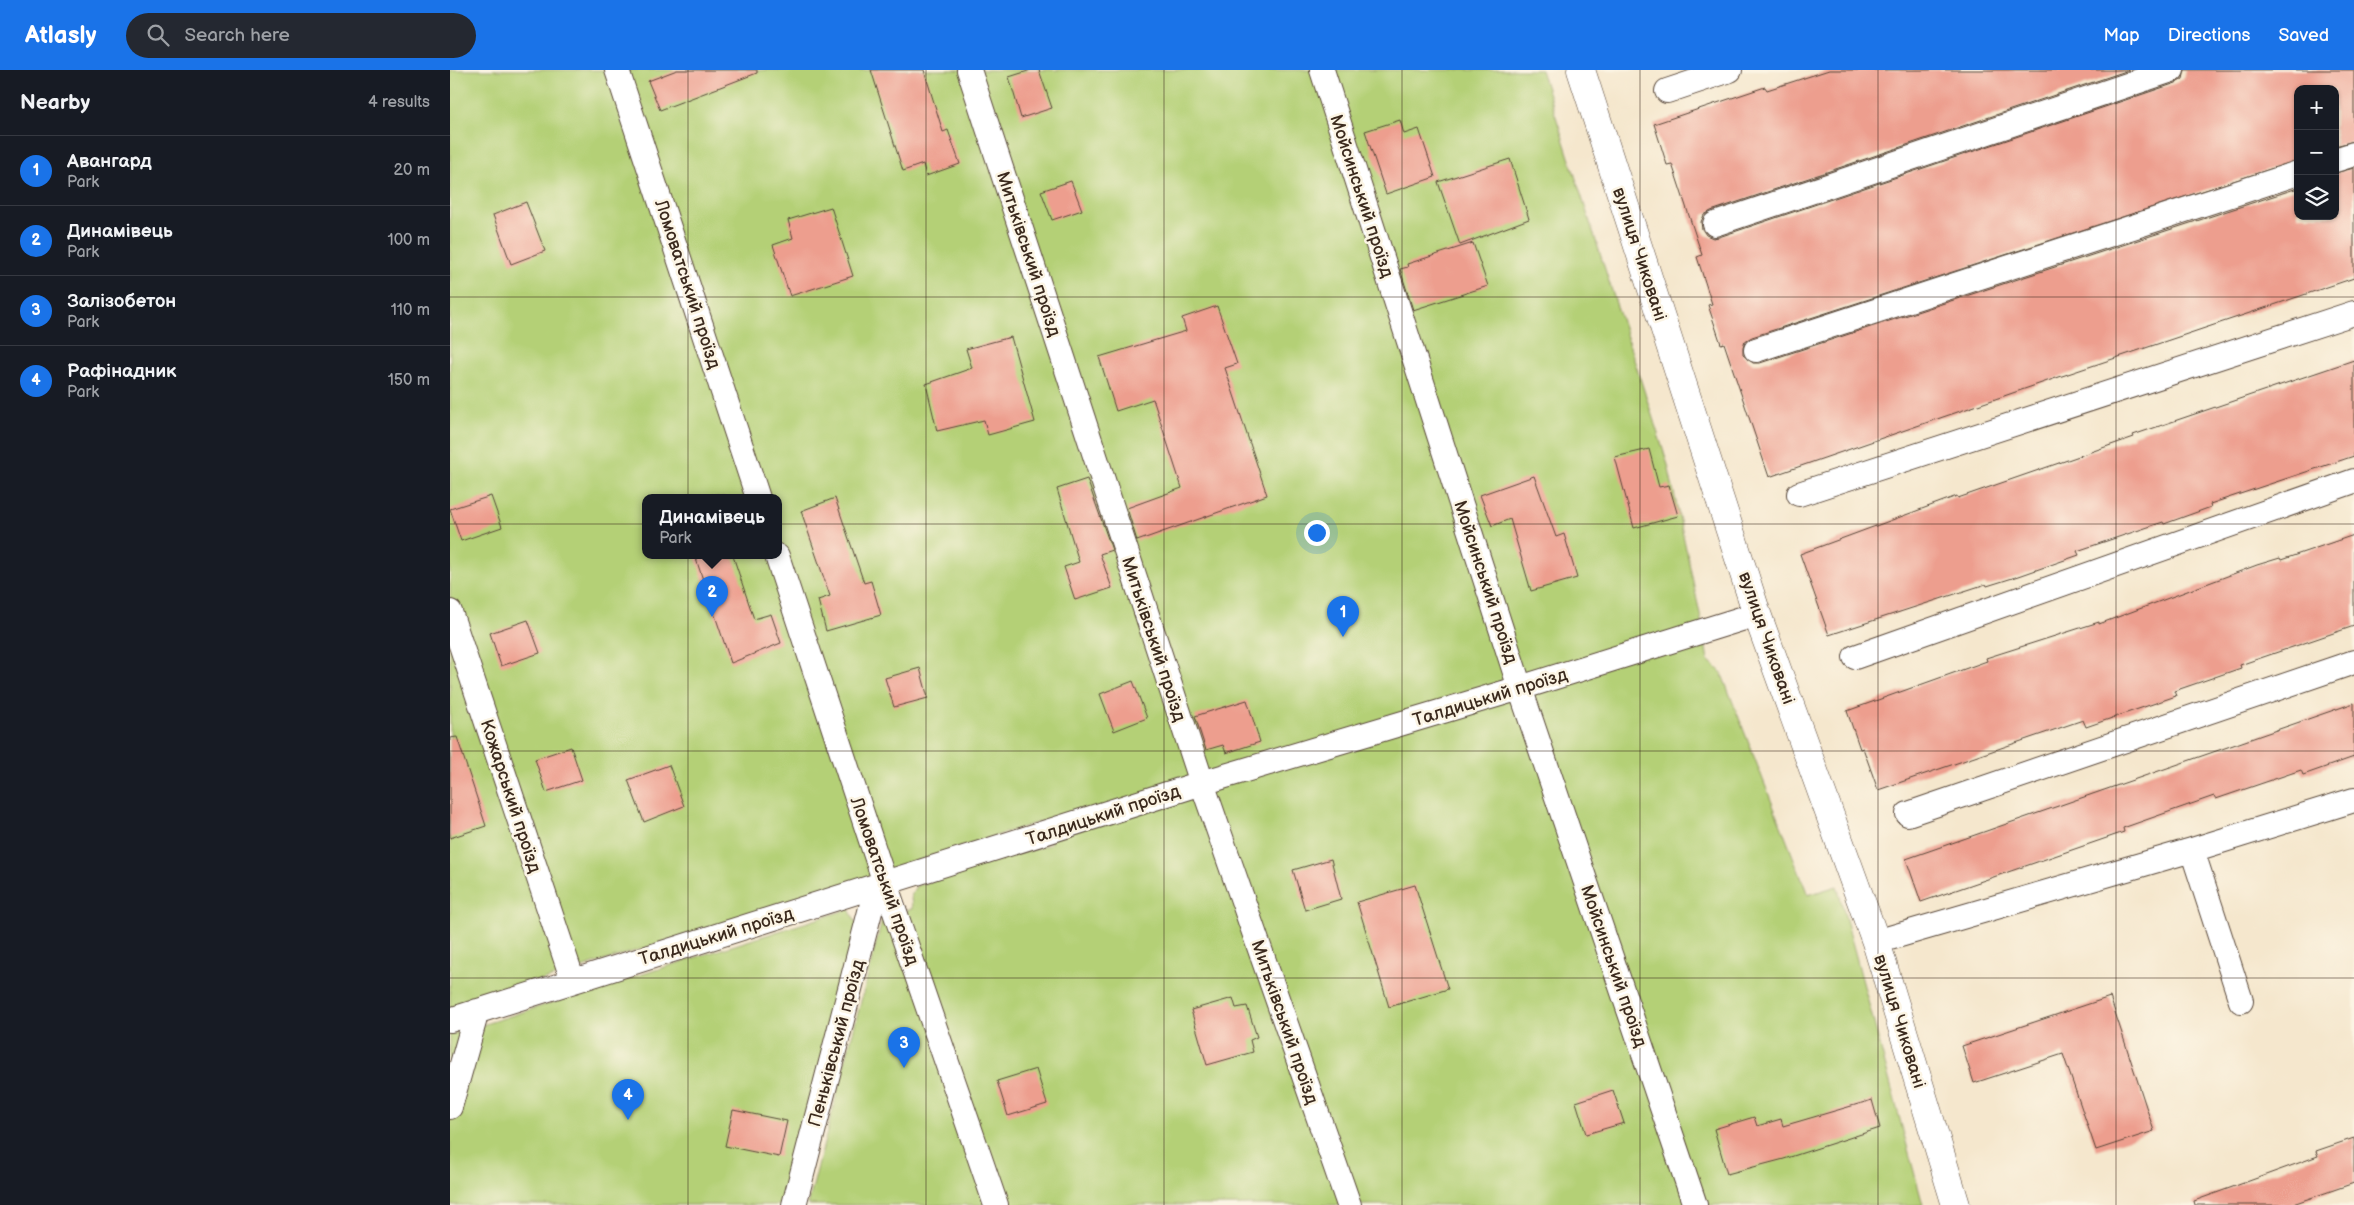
<!DOCTYPE html>
<html lang="en">
<head>
<meta charset="utf-8">
<style>
	:root { --surface:#171b24; --page:#242831; --text:#f1f3f6; --muted:#9ea1a6; --line:#363941; --accent:#1a73e8 }
	body { margin:0; font-family:"Balsamiq Sans",sans-serif; background:var(--page); color:var(--text) }
	.controls { position:absolute; right:15px; top:15px; display:grid; overflow:hidden; border-radius:10px; box-shadow:0 1px 4px #0004 }
	.controls button { width:45px; height:45px; display:grid; place-items:center; padding:0; border:0; border-bottom:1px solid var(--line); background:var(--surface); color:var(--text); font:25px sans-serif }
	.you { position:absolute; left:866px; top:462px; width:18px; height:18px; margin:-12px; border:4px solid #fff; border-radius:50%; background:#1a73e8; box-shadow:0 0 0 8px #1a73e833 }
	.badge { display:grid; place-items:center; width:32px; height:32px; border-radius:50%; background:var(--accent); color:#fff; font-size:16px; font-weight:700 }
	.pin { position:absolute; translate:-50% -41px; filter:drop-shadow(0 1px 2px #0008) }
	.pin::after { content:''; position:absolute; top:26px; width:18px; height:15px; background:inherit; clip-path:polygon(0 0,100% 0,50% 100%) }
	.popup { position:absolute; left:192px; top:424px; width:140px; height:65px; box-sizing:border-box; display:grid; place-content:center; border-radius:10px; background:var(--surface); filter:drop-shadow(0 1px 4px #0005); font-size:16px; white-space:nowrap; color:var(--muted) }
	.popup b { font-size:19px; color:var(--text) }
	.popup::after { content:''; position:absolute; left:50%; top:100%; margin-left:-10px; border:10px solid transparent; border-top-color:var(--surface) }
	.list { margin:0; padding:0; list-style:none }
	h2 { display:flex; justify-content:space-between; align-items:center; height:65px; margin:0; padding:0 20px; font-size:21px }
	h2 small { font-size:16px; font-weight:400; color:var(--muted) }
	.list li { display:grid; grid-template-columns:32px 1fr auto; gap:15px; align-items:center; box-sizing:border-box; height:70px; padding:0 20px; border-top:1px solid var(--line) }
	.list b { display:block; font-size:19px; white-space:nowrap }
	.list p { margin:0; font-size:16px; white-space:nowrap; color:var(--muted) }
	.list em { font-size:16px; font-style:normal; color:var(--muted) }
	.icon { flex:none; width:28px; height:28px; fill:none; stroke:currentColor; stroke-width:2; stroke-linecap:round; stroke-linejoin:round }
	.map { position:relative; flex:none; width:1904px; height:1135px; overflow:hidden }
	header { display:flex; align-items:center; gap:30px; box-sizing:border-box; height:70px; padding:0 25px; background:var(--accent); color:#fff }
	header strong { font-size:24px }
	nav { display:flex; gap:28px; margin-inline-start:auto; font-size:18px }
	.search { width:350px; height:45px; background:var(--page); display:flex; align-items:center; gap:12px; box-sizing:border-box; padding:0 18px; border-radius:28px; color:var(--muted); font-size:19px }
	main { display:flex }
	aside { flex:1; background:var(--surface) }
	.map>svg:first-child { display:block }
	.green { fill:#b4d076; stroke:#787d4a; fill-rule:evenodd }
	.building { fill:#ed9e8e }
	.lines { fill:none; stroke-linecap:round; stroke-linejoin:round }
	.service-casing { stroke:#574638; stroke-width:26 }
	.minor-casing { stroke:#574638; stroke-width:29 }
	.service { stroke:#fff; stroke-width:24 }
	.minor { stroke:#fff; stroke-width:28 }
	.grid { fill:none; stroke:#3b2a1e; stroke-width:1; stroke-opacity:0.55 }
	.labels { text-anchor:middle; stroke-width:5; stroke-linejoin:round; paint-order:stroke }
	.street-label { font-size:18px; fill:#3b2a1e; stroke:#fcf5e5 }
</style>
</head>
<body>
<header>
<strong>Atlasly</strong>
<div class="search"><svg class="icon" aria-label="search" viewBox="0 0 24 24"><circle cx="10" cy="10" r="6"/><path d="M15 15l6 6"/></svg>Search here</div>
<nav><a>Map</a><a>Directions</a><a>Saved</a></nav>
</header>
<main>
<aside>
<h2>Nearby<small>4 results</small></h2>
<ul class="list">
<li><span class="badge">1</span><div><b>Авангард</b><p>Park</p></div><em>20 m</em></li>
<li><span class="badge">2</span><div><b>Динамівець</b><p>Park</p></div><em>100 m</em></li>
<li><span class="badge">3</span><div><b>Залізобетон</b><p>Park</p></div><em>110 m</em></li>
<li><span class="badge">4</span><div><b>Рафінадник</b><p>Park</p></div><em>150 m</em></li>
</ul>
</aside>
<div class="map">
<svg width="1904" height="1135" viewBox="0 0 1904 1135">
	<rect width="100%" height="100%" fill="#fcf5e5"/>
	<filter id="ink" filterUnits="userSpaceOnUse"><feTurbulence type="fractalNoise" baseFrequency=".02" numOctaves="2"/><feDisplacementMap in="SourceGraphic" scale="10" xChannelSelector="R" yChannelSelector="G"/><feConvolveMatrix kernelMatrix="1 2 1 2 8 2 1 2 1" color-interpolation-filters="sRGB"/></filter>
	<filter id="wash" filterUnits="userSpaceOnUse"><feTurbulence type="fractalNoise" baseFrequency=".0096" numOctaves="4" result="noise"/><feDisplacementMap in="SourceGraphic" scale="20" xChannelSelector="R" yChannelSelector="G"/><feGaussianBlur stdDeviation="1.12" result="paint"/><feColorMatrix in="noise" values="0 0 0 0 0 0 0 0 0 0 0 0 0 0 0 0 0 1.4 0 .05"/><feComposite in="paint" operator="in"/></filter>
	<g filter="url(#wash)">
		<rect width="100%" height="100%" fill="#f5e7cd"/>
		<path class="green" d="M 0,0 L 1091,0 L 1218,395 L 1250,544 L 1258,590 L 1271,602 L 1358,825 L 1387,816 L 1473,1135 L 358,1135 L 434,843 L 442,845 L 462,839 L 461,826 L 466,816 L 601,774 L 592,751 L 0,940 ZM 196,428 L 328,428 L 328,486 L 196,486 Z
			M 399,839 L 407,855 L 335,1135 L 0,1135 L 0,965 Z"/>
		<g id="blocks">
			<path class="building" d="M 227,0 L 307,0 L 307,3 L 210,40 L 198,11 Z
				M 421,0 L 474,0 L 493,62 L 498,60 L 510,94 L 476,106 L 473,94 L 453,101 Z
				M 581,0 L 589,0 L 602,38 L 571,48 L 559,7 Z
				M 1379,0 L 1679,0 L 1261,141 L 1254,145 L 1251,152 L 1252,159 L 1256,165 L 1263,168 L 1269,167 L 1726,13 L 1733,9 L 1735,0 L 1904,0 L 1904,71 L 1885,76 L 1885,19 L 1848,19 L 1848,90 L 1302,267 L 1295,271 L 1293,278 L 1293,285 L 1303,293 L 1310,293 L 1848,118 L 1848,146 L 1885,146 L 1885,103 L 1904,98 L 1904,208 L 1612,306 L 1319,407 L 1274,273 L 1271,274 L 1258,235 L 1262,234 L 1247,187 L 1252,185 L 1222,94 L 1217,95 L 1204,54 L 1315,17 L 1317,20 Z
				M 950,50 L 954,64 L 969,59 L 985,107 L 936,124 L 915,61 Z
				M 1060,89 L 1079,149 L 1010,175 L 988,112 Z
				M 621,111 L 632,140 L 602,150 L 591,121 Z
				M 76,132 L 95,181 L 61,194 L 43,145 Z
				M 381,137 L 403,206 L 340,226 L 323,175 L 343,168 L 338,150 Z
				M 1023,173 L 1038,216 L 963,240 L 950,199 L 958,197 L 957,194 Z
				M 767,236 L 787,294 L 775,298 L 817,425 L 687,471 L 677,438 L 732,418 L 703,329 L 666,341 L 649,287 L 736,261 L 732,248 Z
				M 561,267 L 585,352 L 538,365 L 534,350 L 487,361 L 476,314 L 522,298 L 516,279 Z
				M 1904,290 L 1904,386 L 1760,434 L 1761,437 L 1714,454 L 1713,452 L 1627,481 L 1629,485 L 1569,506 L 1537,516 L 1536,514 L 1379,565 L 1350,484 L 1507,426 L 1508,428 L 1684,367 L 1683,365 Z
				M 1199,379 L 1209,417 L 1219,415 L 1228,446 L 1184,458 L 1165,387 Z
				M 1084,406 L 1106,467 L 1114,464 L 1127,508 L 1081,521 L 1060,449 L 1042,456 L 1030,425 Z
				M 637,409 L 662,480 L 650,484 L 662,518 L 625,530 L 614,497 L 629,492 L 607,419 Z
				M 41,426 L 52,457 L 11,471 L 0,439 Z
				M 385,428 L 414,513 L 421,511 L 431,545 L 376,561 L 368,530 L 380,526 L 351,441 Z
				M 1904,465 L 1904,556 L 1790,595 L 1791,598 L 1724,621 L 1726,626 L 1636,657 L 1633,650 L 1428,720 L 1413,678 L 1410,679 L 1397,641 L 1537,591 L 1536,588 L 1649,552 L 1649,554 L 1807,495 L 1830,488 L 1831,490 Z
				M 245,486 L 283,486 L 304,549 L 321,544 L 331,573 L 281,593 Z
				M 78,550 L 90,583 L 51,596 L 40,563 Z
				M 470,598 L 478,628 L 444,637 L 435,608 Z
				M 683,611 L 697,648 L 664,661 L 650,624 Z
				M 797,630 L 810,672 L 776,683 L 773,675 L 756,680 L 745,646 Z
				M 1904,633 L 1904,687 L 1853,705 L 1851,700 L 1766,729 L 1764,726 L 1673,758 L 1674,762 L 1471,832 L 1456,789 Z
				M 7,667 L 36,756 L 0,768 L 0,668 Z
				M 121,677 L 132,710 L 96,722 L 85,689 Z
				M 219,695 L 234,736 L 194,752 L 178,710 Z
				M 881,789 L 891,829 L 855,840 L 843,800 Z
				M 965,815 L 998,919 L 939,937 L 907,832 Z
				M 1660,927 L 1704,1061 L 1646,1080 L 1613,984 L 1524,1013 L 1512,976 Z
				M 783,928 L 786,938 L 797,936 L 807,967 L 800,970 L 803,982 L 757,995 L 741,940 Z
				M 586,999 L 597,1034 L 558,1046 L 547,1011 Z
				M 1163,1020 L 1174,1053 L 1136,1064 L 1126,1032 Z
				M 1422,1030 L 1430,1058 L 1334,1089 L 1277,1104 L 1264,1059 L 1304,1047 L 1307,1056 L 1331,1049 L 1333,1056 Z
				M 283,1040 L 337,1051 L 329,1087 L 275,1076 Z
				M 1904,1068 L 1904,1113 L 1840,1135 L 1745,1135 L 1744,1131 L 1868,1086 L 1866,1081 Z"/>
		</g>
	</g>
	<g filter="url(#ink)">
		<use href="#blocks" fill-opacity="0" stroke="#574638" stroke-width="1"/>
		<g class="lines">
			<defs>
				<path id="service" d="M 167,0 L 308,428
					M 519,0 L 752,713 L 899,1135
					M 872,0 L 1070,618 L 1245,1135
					M 1217,21 L 1280,0
					M 1885,90 L 1904,84
					M 1265,154 L 1722,0
					M 1306,280 L 1848,103
					M 1349,424 L 1904,243
					M 327,486 L 435,813 L 546,1135
					M 0,542 L 123,911
					M 1405,587 L 1904,411
					M 1458,744 L 1904,592
					M 1742,780 L 1791,931
					M 1426,872 L 1742,780 L 1904,730
					M 0,950 L 752,713 L 1070,618 L 1307,544
					M 0,1037 L 27,941
					M 344,1135 L 422,834 L 435,813"/>
				<path id="minor" d="M 1131,0 L 1307,544 L 1426,872 L 1506,1135"/>
			</defs>
			<use href="#service" class="service-casing"/>
			<use href="#minor" class="minor-casing"/>
			<use href="#service" class="service"/>
			<use href="#minor" class="minor"/>
		</g>
	</g>
	<path class="grid" d="M 238,0 L 238,1135M 476,0 L 476,1135M 714,0 L 714,1135M 952,0 L 952,1135M 1190,0 L 1190,1135M 1428,0 L 1428,1135M 1666,0 L 1666,1135M 0,227 L 1904,227M 0,454 L 1904,454M 0,681 L 1904,681M 0,908 L 1904,908"/>
	<g class="labels">
		<g class="street-label">
			<text transform="translate(912 126) rotate(72)" y="6">Мойсинський проїзд</text>
			<text transform="translate(579 184) rotate(72)" y="6">Митьківський проїзд</text>
			<text transform="translate(1190 184) rotate(72)" y="6">вулиця Чиковані</text>
			<text transform="translate(238 214) rotate(72)" y="6">Ломоватський проїзд</text>
			<text transform="translate(1036 512) rotate(72)" y="6">Мойсинський проїзд</text>
			<text transform="translate(1317 568) rotate(71)" y="6">вулиця Чиковані</text>
			<text transform="translate(704 569) rotate(72)" y="6">Митьківський проїзд</text>
			<text transform="translate(1040 627) rotate(-17)" y="6">Талдицький проїзд</text>
			<text transform="translate(61 726) rotate(72)" y="6">Кожарський проїзд</text>
			<text transform="translate(653 745) rotate(-18)" y="6">Талдицький проїзд</text>
			<text transform="translate(435 811) rotate(71)" y="6">Ломоватський проїзд</text>
			<text transform="translate(266 866) rotate(-17)" y="6">Талдицький проїзд</text>
			<text transform="translate(1164 896) rotate(71)" y="6">Мойсинський проїзд</text>
			<text transform="translate(1450 951) rotate(73)" y="6">вулиця Чиковані</text>
			<text transform="translate(835 952) rotate(71)" y="6">Митьківський проїзд</text>
			<text transform="translate(386 973) rotate(-75)" y="6">Пеньківський проїзд</text>
		</g>
	</g>
</svg>
<div class="controls">
<button>+</button>
<button>−</button>
<button><svg class="icon" aria-label="layers" viewBox="0 0 24 24"><path d="M12 4l9 5-9 5-9-5zM3 14l9 5 9-5"/></svg></button>
</div>
<div class="you"></div>
<div class="pin badge" style="left:893px;top:567px">1</div>
<div class="pin badge" style="left:262px;top:547px">2</div>
<div class="popup"><b>Динамівець</b>Park</div>
<div class="pin badge" style="left:454px;top:998px">3</div>
<div class="pin badge" style="left:178px;top:1050px">4</div>
</div>
</main>
</body>
</html>
